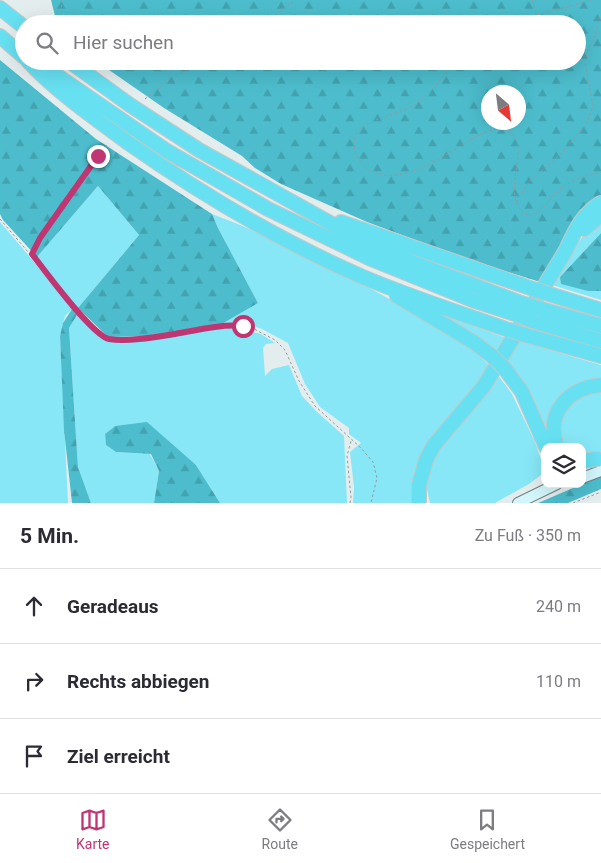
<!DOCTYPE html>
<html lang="de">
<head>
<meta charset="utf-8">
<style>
	:root { --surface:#fff; --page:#f2f2f3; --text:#2b2b33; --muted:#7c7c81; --line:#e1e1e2; --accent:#bf3673 }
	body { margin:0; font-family:Roboto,sans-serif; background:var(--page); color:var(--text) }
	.controls { position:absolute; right:15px; bottom:15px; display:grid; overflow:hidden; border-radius:10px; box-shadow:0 5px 20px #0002 }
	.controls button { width:45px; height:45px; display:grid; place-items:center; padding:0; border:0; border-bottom:1px solid var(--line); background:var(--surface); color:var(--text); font:25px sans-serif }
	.compass { position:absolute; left:481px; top:85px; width:45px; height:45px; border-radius:50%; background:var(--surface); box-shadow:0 5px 20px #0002; rotate:152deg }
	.stop { position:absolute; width:15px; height:15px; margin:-11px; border:4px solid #bf3673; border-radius:50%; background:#fff }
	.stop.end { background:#bf3673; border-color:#fff; box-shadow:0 1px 5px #0008 }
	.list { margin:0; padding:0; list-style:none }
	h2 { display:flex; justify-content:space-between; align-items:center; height:65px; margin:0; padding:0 20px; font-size:21px }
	h2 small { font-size:16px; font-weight:400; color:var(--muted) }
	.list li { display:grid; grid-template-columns:32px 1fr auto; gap:15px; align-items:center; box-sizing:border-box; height:75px; padding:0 20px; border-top:1px solid var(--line) }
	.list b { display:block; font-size:19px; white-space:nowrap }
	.list em { font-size:16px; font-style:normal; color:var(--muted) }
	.icon { flex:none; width:28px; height:28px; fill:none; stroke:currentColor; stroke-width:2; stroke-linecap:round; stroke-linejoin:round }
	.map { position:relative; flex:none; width:601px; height:503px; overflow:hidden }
	.search { position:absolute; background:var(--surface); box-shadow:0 5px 20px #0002; left:15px; right:15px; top:15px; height:55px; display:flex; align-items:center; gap:12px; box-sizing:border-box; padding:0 18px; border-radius:28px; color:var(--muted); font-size:19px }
	.sheet { height:290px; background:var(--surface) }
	nav { display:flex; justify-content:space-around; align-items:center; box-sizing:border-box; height:70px; border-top:1px solid var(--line); background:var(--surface); font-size:14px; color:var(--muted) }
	nav a { display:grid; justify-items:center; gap:2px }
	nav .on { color:var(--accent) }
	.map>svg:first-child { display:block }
	.green { fill:#87e7f6 }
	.forest { fill:url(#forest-firs); fill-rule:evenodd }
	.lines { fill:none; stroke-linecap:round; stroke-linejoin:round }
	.secondary-casing { stroke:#767e7f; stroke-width:12 }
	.motorway-casing { stroke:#c6c7c7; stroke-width:16 }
	.path { stroke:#939a9a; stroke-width:1; stroke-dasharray:2.5 2.5; stroke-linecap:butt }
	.secondary { stroke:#d1f6fb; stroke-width:10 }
	.motorway { stroke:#67e1f2; stroke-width:14 }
	.motorway-bridge-casing { stroke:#c6c7c7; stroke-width:16; stroke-linecap:butt }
	.motorway-bridge { stroke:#67e1f2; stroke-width:14 }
	.route { stroke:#bf3673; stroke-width:6 }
</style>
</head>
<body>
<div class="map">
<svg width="601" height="503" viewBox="0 0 601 503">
	<defs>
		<pattern id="forest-firs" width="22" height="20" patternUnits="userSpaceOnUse" patternTransform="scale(1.25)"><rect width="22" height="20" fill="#4dbdcd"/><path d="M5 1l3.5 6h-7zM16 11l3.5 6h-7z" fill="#42a2af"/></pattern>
	</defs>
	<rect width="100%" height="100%" fill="#e4edee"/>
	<path class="green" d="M 98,186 L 139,235 L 78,308 L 37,257 Z
		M 212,214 C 303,248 391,298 473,349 L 481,356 L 481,357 L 490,366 L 487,373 L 440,428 L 414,503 L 353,503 L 354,487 L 350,452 L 361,443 L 349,434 L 349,428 L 320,407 L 305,384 L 288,343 L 262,329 L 248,324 L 220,325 L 258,303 L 218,228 Z
		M 601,218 L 601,233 L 560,277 L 588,291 L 601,291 L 601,300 L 552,285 C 566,259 578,238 601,218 Z
		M 0,222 L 29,256 L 72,309 L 65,316 L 60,336 L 68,503 L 0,503 Z
		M 436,312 L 506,338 L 497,354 Z
		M 77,315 L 90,329 L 105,339 L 128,342 L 233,327 L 261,334 L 275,343 L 266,344 L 263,348 L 265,376 L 272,369 L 289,365 L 302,396 L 316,411 L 344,436 L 347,503 L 220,503 L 196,465 L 115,426 L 105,434 L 106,445 L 116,452 L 150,454 L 159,471 L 154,503 L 91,503 L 78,467 L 69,328 Z
		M 519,341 L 601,365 L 601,381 L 582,386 L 545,435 L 506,362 Z
		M 498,375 L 512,394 L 535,442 L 543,465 L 541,475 L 529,484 L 495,503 L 430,503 L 426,485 L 431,460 Z
		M 601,388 L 601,455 L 582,459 L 582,447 L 560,447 L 557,425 L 573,398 Z"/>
	<path class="forest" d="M 51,0 L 601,0 L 601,200 L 574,218 L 569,232 L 539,281 L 537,281 L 472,261 L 367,222 L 281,184 L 255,168 L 242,156 L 164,108 L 96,61 L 577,61 L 577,24 L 57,24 ZM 488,92 L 518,92 L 518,122 L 488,122 Z
		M 0,60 L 96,139 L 212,214 L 218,228 L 258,303 L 220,325 L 157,336 L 108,337 L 78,308 L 139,235 L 98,186 L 37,257 L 3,220 L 0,214 Z
		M 601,233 L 601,291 L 588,291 L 561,284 L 560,277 Z
		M 72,309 L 77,315 L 69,328 L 78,467 L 91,503 L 72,503 L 64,430 L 60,336 L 63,323 Z
		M 147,422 L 196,465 L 220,503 L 154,503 L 159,471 L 151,454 L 116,452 L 106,445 L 105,434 L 115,426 Z
		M 601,476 L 601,489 L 568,503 L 538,503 Z"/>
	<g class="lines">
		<defs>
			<path id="secondary" d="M 582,478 L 601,471
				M 518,503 L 557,484"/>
			<path id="motorway" d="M 0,8 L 24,27
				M 0,36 L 24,57
				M 28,61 C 57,92 93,117 127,142 C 201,194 280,241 363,277 C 410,297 460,313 509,330
				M 36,61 L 167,151 L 268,209 L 369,258 L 475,301 L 518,315
				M 69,61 L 130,105 L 199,150 L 357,238 L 409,261 L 524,304
				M 341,222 L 533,289
				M 584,229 L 601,215
				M 549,294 L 601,310
				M 397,296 L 475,343 L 492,356
				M 541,309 L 601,326
				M 533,321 L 601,341
				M 525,335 L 601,356
				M 505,369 L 522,392 L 546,447
				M 557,447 C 545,413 568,388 601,385
				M 582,461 L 597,459
				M 419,503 L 419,485 L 426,460 L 434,445 L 484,386 L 566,250 C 575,231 582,214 601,203"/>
		</defs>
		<use href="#secondary" class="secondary-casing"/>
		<use href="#motorway" class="motorway-casing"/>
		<path class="path" d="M 62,0 L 61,15 L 64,24
			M 532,0 L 537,15
			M 263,24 L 295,0
			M 514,24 L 537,15 L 592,0
			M 105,61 L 111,61
			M 457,61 C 442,76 430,97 411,107 C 397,114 365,120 357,133 C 353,140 353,151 358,158 C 362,163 366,168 371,171 C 396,186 438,160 459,147 C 472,139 492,124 508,131 C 535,143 495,201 529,216 C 543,213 550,197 561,188 C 573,180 587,175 601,172
			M 171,78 L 207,61
			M 145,99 L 170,79 L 168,61
			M 516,202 L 530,181 L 564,151 L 588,121 L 593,106 L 585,63 L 588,50 L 596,34 L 598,20 L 601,15
			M 0,219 L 90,325 L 108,339 L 131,339 L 156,337 L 230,325 L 254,329 L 275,340 L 285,350 L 299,381 L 315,406 L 361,448 L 373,462 L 377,478 L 371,503
			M 31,254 L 40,238 L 108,143
			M 350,503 L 351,497 L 347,456 L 351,441
			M 573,503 L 601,492"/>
		<use href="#secondary" class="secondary"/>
		<use href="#motorway" class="motorway"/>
		<defs>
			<path id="motorway-bridge" d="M 533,289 L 549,294
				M 524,304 L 541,309
				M 518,315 L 533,321
				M 509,330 L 525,335
				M 492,356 L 505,369"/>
		</defs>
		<use href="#motorway-bridge" class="motorway-bridge-casing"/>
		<use href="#motorway-bridge" class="motorway-bridge"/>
	</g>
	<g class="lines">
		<path class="route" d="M 98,156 L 40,238 L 32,254 C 45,271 92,335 109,339 C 128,342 156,337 175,334 C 197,330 221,324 243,326"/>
	</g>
</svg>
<div class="controls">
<button><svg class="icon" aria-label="layers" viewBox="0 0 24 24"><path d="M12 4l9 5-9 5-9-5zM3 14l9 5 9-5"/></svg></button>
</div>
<svg class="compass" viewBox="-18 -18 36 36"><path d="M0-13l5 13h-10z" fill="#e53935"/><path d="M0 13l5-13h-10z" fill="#7c7c81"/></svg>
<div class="stop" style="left:243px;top:326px"></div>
<div class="stop end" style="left:98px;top:156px"></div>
<div class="search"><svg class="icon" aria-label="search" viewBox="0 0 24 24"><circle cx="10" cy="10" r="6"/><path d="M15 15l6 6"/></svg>Hier suchen</div>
</div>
<section class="sheet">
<h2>5 Min.<small>Zu Fuß · 350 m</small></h2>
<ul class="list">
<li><svg class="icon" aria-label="ahead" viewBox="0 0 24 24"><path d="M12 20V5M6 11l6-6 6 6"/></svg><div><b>Geradeaus</b></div><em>240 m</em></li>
<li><svg class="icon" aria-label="right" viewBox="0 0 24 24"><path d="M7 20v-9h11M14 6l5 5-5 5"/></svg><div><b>Rechts abbiegen</b></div><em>110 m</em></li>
<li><svg class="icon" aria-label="arrive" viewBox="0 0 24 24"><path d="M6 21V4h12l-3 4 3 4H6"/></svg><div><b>Ziel erreicht</b></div></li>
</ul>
</section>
<nav>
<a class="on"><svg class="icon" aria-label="map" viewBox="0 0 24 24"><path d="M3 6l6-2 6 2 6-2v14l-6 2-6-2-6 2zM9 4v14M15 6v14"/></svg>Karte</a>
<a><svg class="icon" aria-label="directions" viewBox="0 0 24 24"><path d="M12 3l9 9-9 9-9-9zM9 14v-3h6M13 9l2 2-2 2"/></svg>Route</a>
<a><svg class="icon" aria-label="saved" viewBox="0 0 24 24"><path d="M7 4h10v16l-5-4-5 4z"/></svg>Gespeichert</a>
</nav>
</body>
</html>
